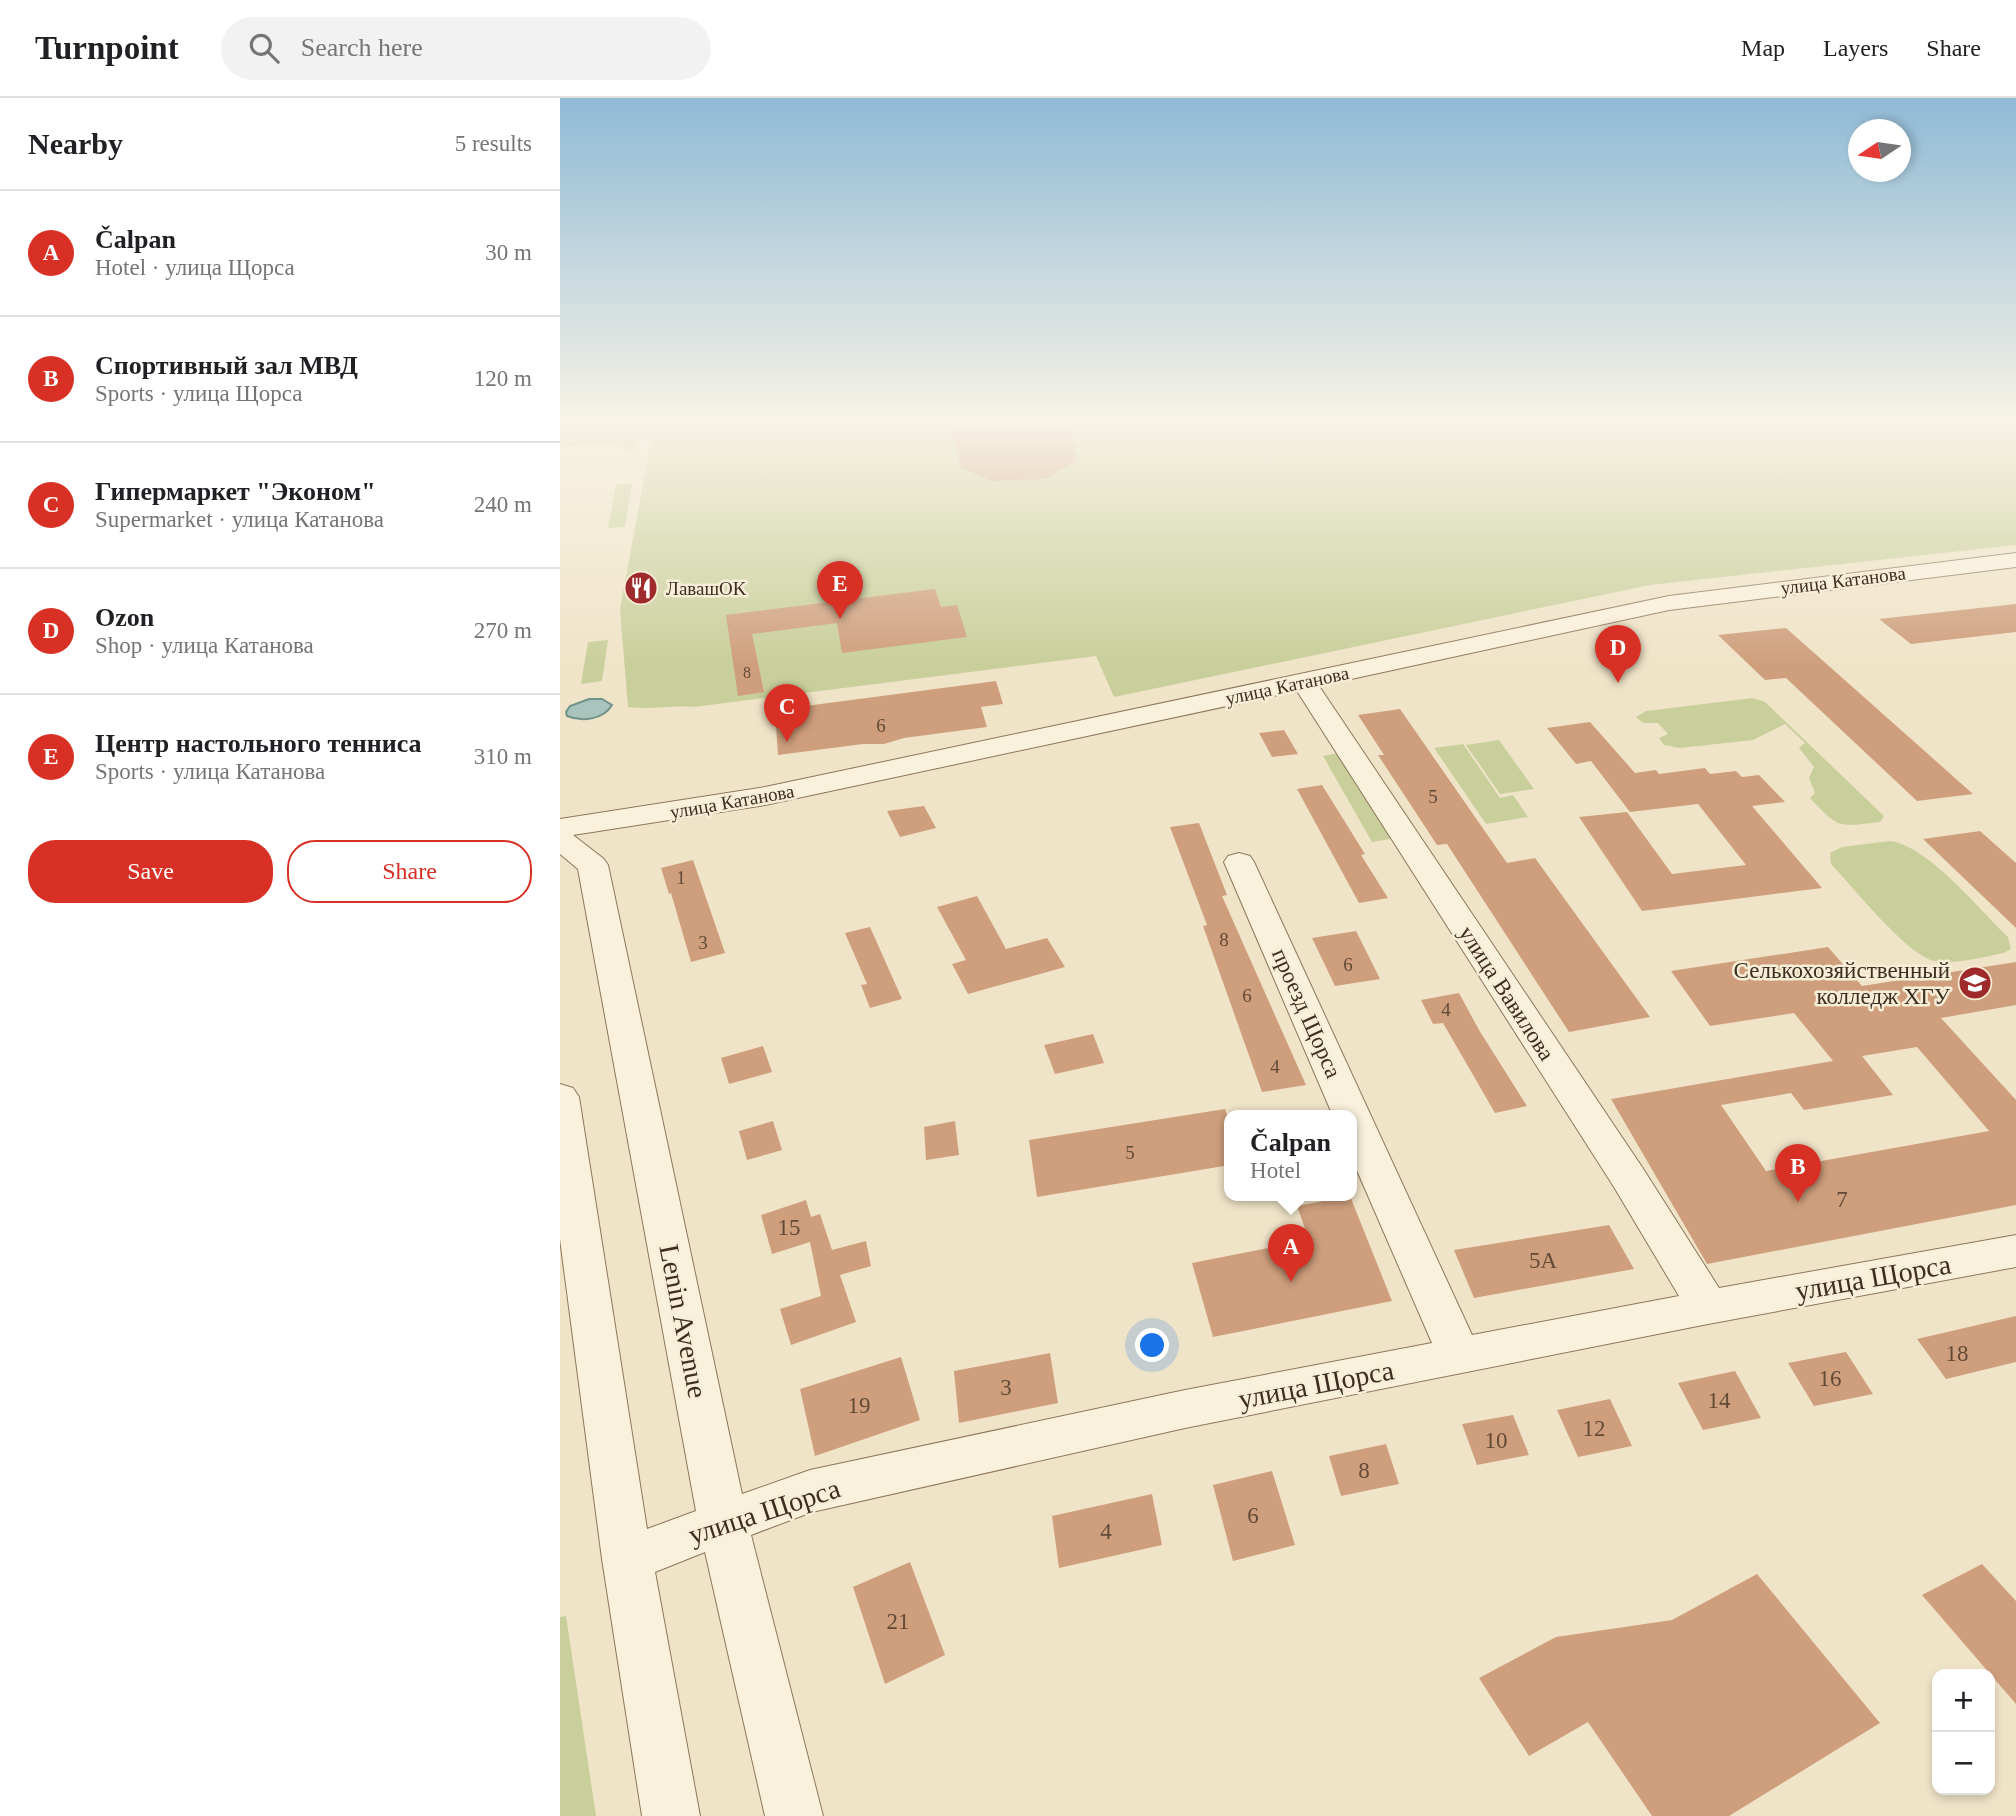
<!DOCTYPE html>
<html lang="en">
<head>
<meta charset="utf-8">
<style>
	:root { --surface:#fff; --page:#f2f2f2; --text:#202124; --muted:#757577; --line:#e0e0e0; --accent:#d93025 }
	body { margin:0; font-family:Georgia,serif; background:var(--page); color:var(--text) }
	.controls { position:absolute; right:21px; bottom:21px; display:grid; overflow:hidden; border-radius:14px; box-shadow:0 4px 10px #0003 }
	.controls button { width:63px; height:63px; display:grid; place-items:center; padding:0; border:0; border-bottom:2px solid var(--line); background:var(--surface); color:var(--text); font:35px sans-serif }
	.compass { position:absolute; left:1288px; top:21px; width:63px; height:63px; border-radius:50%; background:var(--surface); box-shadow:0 4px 10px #0003; rotate:257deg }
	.you { position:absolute; left:593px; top:1248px; width:24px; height:24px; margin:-18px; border:5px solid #fff; border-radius:50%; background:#1a73e8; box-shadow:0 0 0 10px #1a73e833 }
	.badge { display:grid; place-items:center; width:46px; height:46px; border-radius:50%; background:var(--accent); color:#fff; font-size:23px; font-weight:700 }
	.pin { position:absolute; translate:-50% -58px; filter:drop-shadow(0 2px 4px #0008) }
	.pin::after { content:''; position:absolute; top:37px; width:24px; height:21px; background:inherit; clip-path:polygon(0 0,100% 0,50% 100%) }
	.popup { position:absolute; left:664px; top:1012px; width:133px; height:91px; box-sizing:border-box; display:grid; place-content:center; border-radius:14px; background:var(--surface); filter:drop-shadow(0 2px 5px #0005); font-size:23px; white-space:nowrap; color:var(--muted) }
	.popup b { font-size:26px; color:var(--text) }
	.popup::after { content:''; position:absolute; left:50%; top:100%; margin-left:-14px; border:14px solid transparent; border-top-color:var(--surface) }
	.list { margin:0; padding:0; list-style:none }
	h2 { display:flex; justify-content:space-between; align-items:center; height:91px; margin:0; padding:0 28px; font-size:30px }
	h2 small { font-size:23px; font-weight:400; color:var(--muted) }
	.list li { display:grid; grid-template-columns:46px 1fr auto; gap:21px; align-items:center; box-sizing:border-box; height:126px; padding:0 28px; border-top:2px solid var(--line) }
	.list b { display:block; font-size:26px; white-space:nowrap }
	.list p { margin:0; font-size:23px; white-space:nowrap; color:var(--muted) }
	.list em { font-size:23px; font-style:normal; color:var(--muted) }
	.actions { display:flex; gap:14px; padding:21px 28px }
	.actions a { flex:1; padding:16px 0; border:2px solid var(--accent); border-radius:28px; text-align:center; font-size:24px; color:var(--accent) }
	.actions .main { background:var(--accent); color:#fff }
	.icon { flex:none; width:38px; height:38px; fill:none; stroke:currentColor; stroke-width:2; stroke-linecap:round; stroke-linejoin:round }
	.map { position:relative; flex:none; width:1456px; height:1718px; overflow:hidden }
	header { display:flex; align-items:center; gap:42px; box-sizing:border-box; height:98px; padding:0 35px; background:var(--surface); border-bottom:2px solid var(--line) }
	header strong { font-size:33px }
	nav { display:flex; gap:38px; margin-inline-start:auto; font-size:24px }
	.search { width:490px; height:63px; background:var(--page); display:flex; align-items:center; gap:18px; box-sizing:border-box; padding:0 24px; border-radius:38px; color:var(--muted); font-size:26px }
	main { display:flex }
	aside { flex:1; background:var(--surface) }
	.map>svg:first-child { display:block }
	.green { fill:#c9cf9b }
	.water { fill:#a9c4bc; stroke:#6f938a; stroke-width:2 }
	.building { fill:#cf9f7d; fill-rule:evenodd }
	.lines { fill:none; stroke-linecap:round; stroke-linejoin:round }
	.street-casing { stroke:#8d765c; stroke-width:2 }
	.street { fill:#faf1dc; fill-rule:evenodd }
	.labels { text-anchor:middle; stroke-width:5; stroke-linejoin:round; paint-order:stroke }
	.far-number-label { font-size:16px; fill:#624a37 }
	.far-street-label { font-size:19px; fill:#3d2e20; stroke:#f7eed8 }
	.far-poi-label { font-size:19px; fill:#3d2e20; stroke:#f7eed8; text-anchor:start }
	.number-label { font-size:19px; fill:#624a37 }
	.poi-label { font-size:23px; fill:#3d2e20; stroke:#f7eed8; text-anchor:end }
	.street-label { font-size:23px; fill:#3d2e20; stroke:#f7eed8 }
	.near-number-label { font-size:23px; fill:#624a37 }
	.near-street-label { font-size:28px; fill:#3d2e20; stroke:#f7eed8 }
</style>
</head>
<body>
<header>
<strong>Turnpoint</strong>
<div class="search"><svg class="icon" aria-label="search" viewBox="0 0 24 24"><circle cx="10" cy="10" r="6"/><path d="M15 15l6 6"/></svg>Search here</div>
<nav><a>Map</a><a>Layers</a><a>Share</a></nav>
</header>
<main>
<aside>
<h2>Nearby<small>5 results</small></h2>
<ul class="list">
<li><span class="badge">A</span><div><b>Čalpan</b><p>Hotel · улица Щорса</p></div><em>30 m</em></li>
<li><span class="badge">B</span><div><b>Спортивный зал МВД</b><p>Sports · улица Щорса</p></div><em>120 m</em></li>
<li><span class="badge">C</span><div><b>Гипермаркет &quot;Эконом&quot;</b><p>Supermarket · улица Катанова</p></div><em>240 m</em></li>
<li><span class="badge">D</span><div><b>Ozon</b><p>Shop · улица Катанова</p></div><em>270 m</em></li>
<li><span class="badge">E</span><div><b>Центр настольного тенниса</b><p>Sports · улица Катанова</p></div><em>310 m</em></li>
</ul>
<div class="actions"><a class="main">Save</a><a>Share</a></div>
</aside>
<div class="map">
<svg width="1456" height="1718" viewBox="0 0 1456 1718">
	<rect width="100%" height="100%" fill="#f0e4c8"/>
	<path class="green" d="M 0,326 L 1456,326 L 1456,447 L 1090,487 L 554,599 L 536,558 L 134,609 C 112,607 90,612 68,609 L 60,511 L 91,343 L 79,343 L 78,351 L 62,353 L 63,344 L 0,349 Z
		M 72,385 L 65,429 L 48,430 L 56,387 Z
		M 48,542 L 42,583 L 21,586 L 28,544 Z
		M 1193,600 L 1205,604 L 1324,718 L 1320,724 C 1278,729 1279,731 1250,700 L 1255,695 L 1249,680 L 1254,669 L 1239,650 L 1245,645 L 1225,626 L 1193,642 L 1120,650 L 1104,647 L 1099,640 L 1108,636 L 1098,625 L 1083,625 L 1076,619 L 1086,613 Z
		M 939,642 L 974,691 L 940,696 L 906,647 Z
		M 903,646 L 940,700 L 953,697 L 968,719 L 926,726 L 874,650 Z
		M 784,654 L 836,740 L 812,744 L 763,658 Z
		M 1330,743 C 1367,747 1420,812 1448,839 L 1451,851 L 1444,855 C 1423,859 1395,867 1374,863 C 1346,856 1293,789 1271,766 L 1270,755 L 1282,749 Z
		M 6,1518 L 36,1718 L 0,1718 L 0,1519 Z"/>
	<path class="water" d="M 29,601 L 42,601 L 52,607 C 43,622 22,624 7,618 L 6,614 L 10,608 Z"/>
	<path class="building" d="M 473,326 L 508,326 L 518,362 L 485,381 L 431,383 L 401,370 L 391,332 Z
		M 375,491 L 381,509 L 397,507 L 407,539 L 282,555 L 277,525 L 192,536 L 204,594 L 178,598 L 166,517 Z
		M 1456,506 L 1456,534 L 1351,546 L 1319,521 Z
		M 1226,530 L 1296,592 L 1413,696 L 1357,703 L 1226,580 L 1205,582 L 1158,537 Z
		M 436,583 L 443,606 L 421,609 L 427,629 L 344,640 L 324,646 L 303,646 L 218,657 L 215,612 Z
		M 840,611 L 947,765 L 975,760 L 1090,919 L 1009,934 L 887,746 L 877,747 L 818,657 L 824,657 L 798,617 Z
		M 1030,624 L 1075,675 L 1096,672 L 1099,676 L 1145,670 L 1150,676 L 1176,673 L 1182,679 L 1199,677 L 1225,704 L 1192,708 L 1262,790 L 1082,813 L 1019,719 L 1067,714 L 1112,776 L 1186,767 L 1138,706 L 1070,714 L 1031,663 L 1016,666 L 987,630 Z
		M 724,632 L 738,656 L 712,659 L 699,635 Z
		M 762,687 L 805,756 L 801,757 L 828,800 L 799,805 L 737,691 Z
		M 364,708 L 376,730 L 340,739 L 327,713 Z
		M 639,725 L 667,797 L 662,798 L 746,987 L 702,994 L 643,828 L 647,827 L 610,729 Z
		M 1420,733 L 1456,765 L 1456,830 L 1363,741 Z
		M 133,762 L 165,855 L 131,864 L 111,795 L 109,796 L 101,770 Z
		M 417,798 L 446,851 L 487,840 L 505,869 L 408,896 L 392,866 L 406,862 L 377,809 Z
		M 310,829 L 342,901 L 310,910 L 301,887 L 307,886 L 285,835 Z
		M 796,833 L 820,881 L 775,888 L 752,840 Z
		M 1268,849 L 1302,888 L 1456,864 L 1456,907 L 1381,920 L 1456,1002 L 1456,1107 L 1147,1166 L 1051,1001 L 1273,963 L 1234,915 L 1150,928 L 1111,873 ZM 1357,949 L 1429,1033 L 1206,1073 L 1161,1007 L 1231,995 L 1244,1012 L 1333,997 L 1302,958 Z
		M 899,895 L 919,932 L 967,1008 L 935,1015 L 883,925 L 873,926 L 861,902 Z
		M 533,936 L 544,965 L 495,976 L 484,947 Z
		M 203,948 L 212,974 L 169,986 L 161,960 Z
		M 665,1011 L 670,1026 L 670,1067 L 477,1099 L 469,1042 Z
		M 213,1023 L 222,1052 L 187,1062 L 179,1033 Z
		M 395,1023 L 399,1057 L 366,1062 L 364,1029 Z
		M 790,1098 L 832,1203 L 653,1239 L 632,1165 L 749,1142 L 737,1108 Z
		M 246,1102 L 251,1119 L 260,1116 L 272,1152 L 306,1143 L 311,1168 L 280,1177 L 296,1224 L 231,1247 L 220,1211 L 261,1198 L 250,1144 L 212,1156 L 201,1117 Z
		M 1049,1127 L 1074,1171 L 914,1200 L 894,1152 Z
		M 1456,1218 L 1456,1264 L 1386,1281 L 1357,1241 Z
		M 1286,1254 L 1313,1296 L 1254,1308 L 1228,1265 Z
		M 490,1255 L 498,1305 L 399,1325 L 394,1273 Z
		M 341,1259 L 360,1322 L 255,1358 L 240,1291 Z
		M 1175,1273 L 1201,1320 L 1143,1332 L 1118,1285 Z
		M 1050,1301 L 1072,1348 L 1018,1359 L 997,1312 Z
		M 953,1317 L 969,1357 L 917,1367 L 902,1326 Z
		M 826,1346 L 839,1386 L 781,1398 L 769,1358 Z
		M 712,1373 L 735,1447 L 673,1463 L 653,1387 Z
		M 592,1396 L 602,1447 L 499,1470 L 492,1418 Z
		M 350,1464 L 385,1557 L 325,1586 L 293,1489 Z
		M 1422,1466 L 1456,1503 L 1456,1606 L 1362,1497 Z
		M 1197,1476 L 1320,1625 L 1169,1718 L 1092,1718 L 1028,1624 L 969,1658 L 919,1580 L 996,1539 L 1112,1522 Z"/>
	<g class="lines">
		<defs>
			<path id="street" d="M 1456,455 L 1456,469 L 1109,512 L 759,588 L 1082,1069 L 1159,1190 L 1456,1137 L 1456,1169 L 1148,1226 L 625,1330 L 252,1414 L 191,1437 L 263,1718 L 205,1718 L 145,1454 L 95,1474 L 140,1718 L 82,1718 L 42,1461 L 0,1141 L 0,986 L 13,990 L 19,999 L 87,1431 L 136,1413 L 18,771 L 0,756 L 0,721 L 205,689 L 1109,498 ZM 737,593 L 1054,1089 L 1119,1198 L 912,1237 L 694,764 L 690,758 L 679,755 L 668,758 L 664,764 L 773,1018 L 792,1018 L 792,1061 L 872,1245 L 625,1292 L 250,1372 L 182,1396 L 48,767 L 44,761 L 13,737 L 205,707 Z"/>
		</defs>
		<use href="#street" class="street-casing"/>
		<use href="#street" class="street"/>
	</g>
	<linearGradient id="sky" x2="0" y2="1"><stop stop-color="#8fbad6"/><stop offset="0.57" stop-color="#f8f3e6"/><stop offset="1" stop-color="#f8f3e6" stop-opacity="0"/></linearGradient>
	<rect width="1456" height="567" fill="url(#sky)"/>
	<defs>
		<symbol id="restaurant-disc" viewBox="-11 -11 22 22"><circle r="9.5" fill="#9e2a2b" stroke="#f7eed8"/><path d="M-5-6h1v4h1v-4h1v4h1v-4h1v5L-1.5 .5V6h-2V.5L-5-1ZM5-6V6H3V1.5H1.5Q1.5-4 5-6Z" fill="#fff"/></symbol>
		<symbol id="university-disc" viewBox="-11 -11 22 22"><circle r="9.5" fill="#9e2a2b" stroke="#f7eed8"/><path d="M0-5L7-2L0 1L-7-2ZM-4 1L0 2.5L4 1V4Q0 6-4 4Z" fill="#fff"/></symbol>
	</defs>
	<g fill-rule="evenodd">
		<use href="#restaurant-disc" x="62" y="471" width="38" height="38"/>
		<use href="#university-disc" x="1396" y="866" width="38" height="38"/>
	</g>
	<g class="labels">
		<g class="far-number-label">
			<text x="187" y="580">8</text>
		</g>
		<g class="far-street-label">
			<text transform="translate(1283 482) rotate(-7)" y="7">улица Катанова</text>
			<text transform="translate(727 587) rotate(-12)" y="7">улица Катанова</text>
			<text transform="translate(172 703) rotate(-10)" y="7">улица Катанова</text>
		</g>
		<g class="far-poi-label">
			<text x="106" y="497">ЛавашOK</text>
		</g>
		<g class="number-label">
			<text x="321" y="634">6</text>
			<text x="873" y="705">5</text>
			<text x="121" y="786">1</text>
			<text x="664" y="848">8</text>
			<text x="143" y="851">3</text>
			<text x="788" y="873">6</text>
			<text x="687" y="904">6</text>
			<text x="886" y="918">4</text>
			<text x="715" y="975">4</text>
			<text x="570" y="1061">5</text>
		</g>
		<g class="poi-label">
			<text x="1390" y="880">Селькохозяйственный<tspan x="1390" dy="26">колледж ХГУ</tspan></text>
		</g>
		<g class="street-label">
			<text transform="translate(947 895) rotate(57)" y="8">улица Вавилова</text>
			<text transform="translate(747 915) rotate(66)" y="8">проезд Щорса</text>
		</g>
		<g class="near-number-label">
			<text x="1282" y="1109">7</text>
			<text x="229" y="1137">15</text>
			<text x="983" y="1170">5А</text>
			<text x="1397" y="1263">18</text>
			<text x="1270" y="1288">16</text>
			<text x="446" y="1297">3</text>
			<text x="1159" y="1310">14</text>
			<text x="299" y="1315">19</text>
			<text x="1034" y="1338">12</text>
			<text x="936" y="1350">10</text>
			<text x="804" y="1380">8</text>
			<text x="693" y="1425">6</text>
			<text x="546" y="1441">4</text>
			<text x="338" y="1531">21</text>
		</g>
		<g class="near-street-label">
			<text transform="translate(1313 1179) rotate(-10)" y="10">улица Щорса</text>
			<text transform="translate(124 1223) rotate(79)" y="10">Lenin Avenue</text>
			<text transform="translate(756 1286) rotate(-11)" y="10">улица Щорса</text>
			<text transform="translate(204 1413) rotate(-18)" y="10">улица Щорса</text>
		</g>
	</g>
</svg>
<div class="controls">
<button>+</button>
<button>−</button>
</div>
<svg class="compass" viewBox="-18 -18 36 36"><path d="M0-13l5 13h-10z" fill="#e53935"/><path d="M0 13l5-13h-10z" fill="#757577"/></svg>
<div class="you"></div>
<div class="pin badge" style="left:731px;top:1184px">A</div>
<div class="popup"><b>Čalpan</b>Hotel</div>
<div class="pin badge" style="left:1238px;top:1104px">B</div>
<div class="pin badge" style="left:227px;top:644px">C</div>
<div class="pin badge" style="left:1058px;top:585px">D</div>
<div class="pin badge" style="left:280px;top:521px">E</div>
</div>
</main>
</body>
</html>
